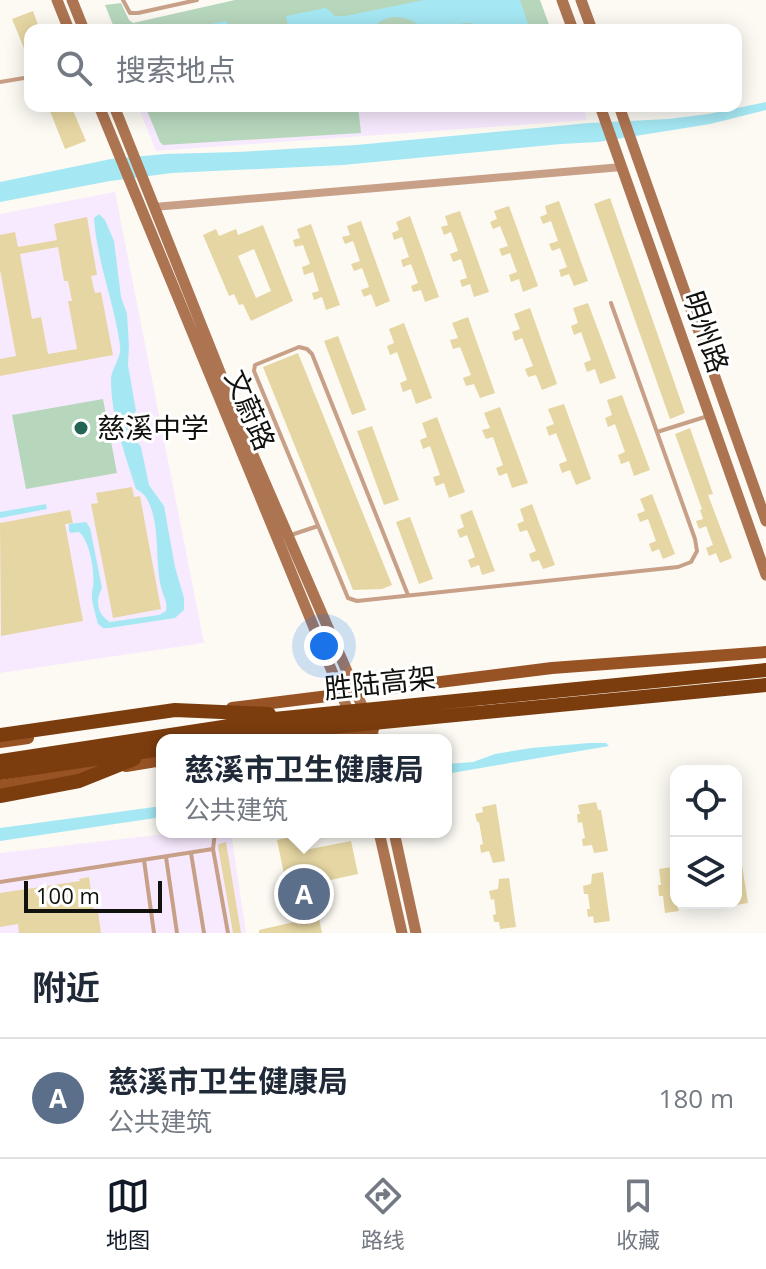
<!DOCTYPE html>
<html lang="zh">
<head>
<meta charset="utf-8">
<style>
	:root { --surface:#fff; --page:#f2f2f3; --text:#1f2937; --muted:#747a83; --line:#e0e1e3; --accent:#111827 }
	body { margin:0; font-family:"Open Sans","Noto Sans SC",sans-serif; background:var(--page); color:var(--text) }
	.controls { position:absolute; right:24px; bottom:24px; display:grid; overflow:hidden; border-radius:16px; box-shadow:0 4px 20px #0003 }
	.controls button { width:72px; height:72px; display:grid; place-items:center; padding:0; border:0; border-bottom:2px solid var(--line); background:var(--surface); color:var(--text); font:40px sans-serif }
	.scale { position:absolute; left:24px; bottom:20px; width:138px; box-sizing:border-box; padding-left:8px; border:4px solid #11110e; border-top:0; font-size:22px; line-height:28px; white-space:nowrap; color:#11110e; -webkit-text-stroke:6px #fff; paint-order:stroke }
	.you { position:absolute; left:324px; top:646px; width:28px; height:28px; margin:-20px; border:6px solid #fff; border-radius:50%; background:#1a73e8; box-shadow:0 0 0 12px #1a73e833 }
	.badge { display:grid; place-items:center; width:52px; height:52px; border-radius:50%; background:var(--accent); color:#fff; font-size:26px; font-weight:700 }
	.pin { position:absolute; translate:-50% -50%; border:4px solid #fff; box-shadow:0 2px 8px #0006 }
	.popup { position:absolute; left:156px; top:734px; width:296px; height:104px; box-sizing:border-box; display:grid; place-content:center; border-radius:16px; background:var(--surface); filter:drop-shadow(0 2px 6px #0005); font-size:26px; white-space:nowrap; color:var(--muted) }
	.popup b { font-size:30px; color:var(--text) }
	.popup::after { content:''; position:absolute; left:50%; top:100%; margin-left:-16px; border:16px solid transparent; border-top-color:var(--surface) }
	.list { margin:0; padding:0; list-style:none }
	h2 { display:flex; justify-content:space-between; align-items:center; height:104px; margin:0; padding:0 32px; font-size:34px }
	h2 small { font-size:26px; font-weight:400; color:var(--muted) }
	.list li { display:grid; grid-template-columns:52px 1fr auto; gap:24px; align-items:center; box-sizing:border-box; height:120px; padding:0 32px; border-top:2px solid var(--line) }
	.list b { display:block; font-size:30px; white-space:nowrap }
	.list p { margin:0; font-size:26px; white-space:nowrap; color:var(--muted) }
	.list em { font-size:26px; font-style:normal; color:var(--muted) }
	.icon { flex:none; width:44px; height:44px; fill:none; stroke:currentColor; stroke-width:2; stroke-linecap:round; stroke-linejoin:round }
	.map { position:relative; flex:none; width:766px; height:933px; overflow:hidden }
	.search { position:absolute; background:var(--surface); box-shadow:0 4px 20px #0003; left:24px; right:24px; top:24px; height:88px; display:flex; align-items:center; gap:20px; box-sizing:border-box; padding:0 28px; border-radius:16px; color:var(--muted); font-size:30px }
	.sheet { height:224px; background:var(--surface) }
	nav { display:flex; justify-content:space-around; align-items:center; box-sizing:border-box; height:112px; border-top:2px solid var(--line); background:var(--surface); font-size:22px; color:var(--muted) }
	nav a { display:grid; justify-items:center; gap:4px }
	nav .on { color:var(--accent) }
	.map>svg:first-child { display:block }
	.education { fill:#f8eafe }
	.medical { fill:#f7eafe }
	.green { fill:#b7d7bd }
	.water { fill:#a5e8f4 }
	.building { fill:#e6d6a3; fill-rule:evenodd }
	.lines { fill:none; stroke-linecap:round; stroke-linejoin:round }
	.lane { stroke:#c8a088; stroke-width:4 }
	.street { stroke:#c8a088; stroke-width:8 }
	.secondary { stroke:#ad7451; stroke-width:11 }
	.primary { stroke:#985324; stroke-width:12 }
	.highway { stroke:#7c3d0e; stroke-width:14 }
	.poi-dot { fill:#236452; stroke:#fff; stroke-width:3 }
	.labels { text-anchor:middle; stroke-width:6; stroke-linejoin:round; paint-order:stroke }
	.street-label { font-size:28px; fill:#11110e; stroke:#fff }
	.poi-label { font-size:28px; fill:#11110e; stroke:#fff; text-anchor:start }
</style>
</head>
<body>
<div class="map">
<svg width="766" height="933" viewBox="0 0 766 933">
	<rect width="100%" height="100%" fill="#fcfaf3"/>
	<path class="education" d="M 138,106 L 582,106 L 587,120 L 156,151 Z
		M 115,192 L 204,643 L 0,673 L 0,214 Z"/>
	<path class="medical" d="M 183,832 L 231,832 L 246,933 L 0,933 L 0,853 Z"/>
	<path class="green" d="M 235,0 L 540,0 L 551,30 L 115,30 L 105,5 L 121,3 L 129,20 L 133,23 Z
		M 145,106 L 358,106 L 361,133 L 163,145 L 160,142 Z
		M 103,399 L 117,473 L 26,489 L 12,415 Z"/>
	<path class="water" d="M 424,0 L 520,0 L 530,30 L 483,30 L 470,23 L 463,23 L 450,30 L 421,30 L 419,25 C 404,14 383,13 372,30 L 289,30 L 286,16 L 326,8 L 335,16 L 345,16 Z
		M 226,21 L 232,30 L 179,30 Z
		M 766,102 L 766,110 L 710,124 L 598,142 L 561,144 L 343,165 L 172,173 L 110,181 L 0,202 L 0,182 L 111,159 L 165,154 L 237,152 L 356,145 L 589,123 L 668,119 L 709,114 Z
		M 99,214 L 105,220 L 114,241 L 121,297 L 127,314 L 129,346 L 128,365 L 136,411 L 133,415 L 138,443 L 141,447 L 149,485 L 164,506 L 175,567 L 184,598 L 184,610 L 175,618 L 109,628 L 103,628 L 98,624 C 96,615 91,602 92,593 C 92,590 93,589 93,586 C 95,572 90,541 79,532 L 71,533 L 69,531 L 69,524 L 86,522 L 90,528 L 102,588 C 95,601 97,614 110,622 L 159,615 L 166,611 C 168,602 163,596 161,587 C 155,561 160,527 149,503 C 146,496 142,492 136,489 C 125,454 111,417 111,380 C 111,368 122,358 120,345 C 114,302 97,262 94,218 Z
		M 46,504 L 47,509 L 0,518 L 0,512 Z
		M 589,743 L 606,743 L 609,746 L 446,774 L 446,764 L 473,762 L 495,754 L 531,748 Z
		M 162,806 L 162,817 L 0,841 L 0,828 Z"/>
	<path class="building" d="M 33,11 L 40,30 L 30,30 L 30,63 L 12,19 Z
		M 48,106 L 71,106 L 86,141 L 65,149 Z
		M 610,198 L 685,413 L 670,419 L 594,204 Z
		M 559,201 L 588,281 L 574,286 L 569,274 L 561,277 L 559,270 L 567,267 L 560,248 L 552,251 L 549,244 L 558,241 L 551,221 L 543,224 L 540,217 L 547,214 L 545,206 Z
		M 509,206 L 538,286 L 523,292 L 519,279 L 511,282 L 509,275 L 517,272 L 510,253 L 502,256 L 499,249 L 508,246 L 500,226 L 493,229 L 490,222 L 497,219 L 494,211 Z
		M 460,211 L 489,292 L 474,297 L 470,284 L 462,287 L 460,280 L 467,278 L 461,259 L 453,262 L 450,254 L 458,251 L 451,232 L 444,235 L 441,227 L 448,225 L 445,216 Z
		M 410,216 L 439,297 L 425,302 L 421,290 L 413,292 L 411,286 L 418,283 L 411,264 L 403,267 L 401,260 L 409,257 L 402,237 L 394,240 L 392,233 L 399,230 L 396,222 Z
		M 87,217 L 97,275 L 91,276 L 95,293 L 101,292 L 113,355 L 0,376 L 0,359 L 16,356 L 0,270 L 0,235 L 15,232 L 18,247 L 57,240 L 54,224 ZM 58,247 L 64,281 L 68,281 L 72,301 L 68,301 L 77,349 L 48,354 L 41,317 L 32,319 L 20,254 Z
		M 361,221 L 390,301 L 376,307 L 371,294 L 364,297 L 361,290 L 369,287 L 362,268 L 354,271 L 351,264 L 360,261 L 353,241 L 345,244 L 342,237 L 350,235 L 347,226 Z
		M 311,224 L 340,305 L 326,310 L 322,297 L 314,300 L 312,293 L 319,291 L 313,272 L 304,275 L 302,267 L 310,264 L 303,245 L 295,247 L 293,240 L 300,238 L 297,229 Z
		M 263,225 L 293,301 L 251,321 L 243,304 L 239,305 L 234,294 L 229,296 L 203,235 L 216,229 L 219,236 L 236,229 L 238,235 ZM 254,249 L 271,291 L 256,298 L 238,256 Z
		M 588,303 L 616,378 L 600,384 L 595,369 L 587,372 L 584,363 L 591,360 L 581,332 L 574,335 L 571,326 L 578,323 L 573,308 Z
		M 530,308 L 557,384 L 542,390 L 536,375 L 528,377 L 525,369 L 533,366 L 522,338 L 515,341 L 512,332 L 520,329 L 514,314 Z
		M 468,317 L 495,393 L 480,398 L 474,384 L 466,386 L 463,378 L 471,375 L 460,347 L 453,349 L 450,340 L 458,338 L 452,323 Z
		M 404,323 L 432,398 L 416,404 L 411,389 L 403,392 L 400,383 L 407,380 L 397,352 L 390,355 L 387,346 L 394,343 L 389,329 Z
		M 338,336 L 366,410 L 352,415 L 324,341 Z
		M 298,353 L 392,585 L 382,589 L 353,590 L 263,367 Z
		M 622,395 L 650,470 L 634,476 L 629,461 L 621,464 L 618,455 L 625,452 L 615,424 L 608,427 L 605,418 L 612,415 L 607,400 Z
		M 564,404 L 591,479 L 576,485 L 570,470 L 562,473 L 559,464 L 567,461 L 556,433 L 549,436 L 546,427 L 554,424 L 548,409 Z
		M 500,407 L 528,483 L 512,488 L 507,473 L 499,476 L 496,468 L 503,465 L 493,437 L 486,439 L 482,430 L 490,428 L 484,413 Z
		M 437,417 L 465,492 L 449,498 L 444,483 L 436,486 L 433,477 L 440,475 L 430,446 L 423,449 L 420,440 L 427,437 L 422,423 Z
		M 372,426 L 399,500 L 384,505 L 357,431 Z
		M 690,428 L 713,494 L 708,495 L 732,558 L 720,563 L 716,553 L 709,556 L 706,548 L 713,545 L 706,526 L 699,529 L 696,521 L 703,519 L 700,510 L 702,509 L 675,434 Z
		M 132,487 L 134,497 L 140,496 L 161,609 L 113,618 L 91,504 L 98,503 L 96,493 Z
		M 652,494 L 675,554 L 663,559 L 659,549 L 652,552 L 649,544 L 656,541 L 648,519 L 640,522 L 637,514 L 645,511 L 640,499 Z
		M 532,504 L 555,565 L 543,569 L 539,560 L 532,562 L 529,554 L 536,551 L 527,530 L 520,532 L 517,524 L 524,521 L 520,509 Z
		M 70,510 L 73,523 L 65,524 L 83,621 L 1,636 L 0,523 Z
		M 472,510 L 495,571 L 482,575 L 479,565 L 471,568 L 468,560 L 475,557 L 467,535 L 460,538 L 457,530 L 464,527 L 460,515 Z
		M 410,517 L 433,579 L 419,584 L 396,522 Z
		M 596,802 L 598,810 L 601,810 L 608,851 L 594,853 L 592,845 L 583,846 L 582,839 L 585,838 L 582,822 L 578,823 L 577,814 L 580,814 L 578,805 Z
		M 496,804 L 505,861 L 493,863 L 489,851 L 481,853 L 480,845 L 483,844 L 479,822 L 477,822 L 475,814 L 483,812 L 482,807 Z
		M 302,834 L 305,850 L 351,841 L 358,874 L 312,884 L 322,933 L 259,933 L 259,930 L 294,922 L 277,840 Z
		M 226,842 L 241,933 L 233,933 L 227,898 L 218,847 L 219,844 Z
		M 736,853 L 740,853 L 748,903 L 736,905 Z
		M 672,867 L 676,903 L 679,911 L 665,913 L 663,896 L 659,896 L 658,885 L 661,885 L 659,869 Z
		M 603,872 L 610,921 L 594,923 L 593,916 L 588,917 L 587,909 L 590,909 L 588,894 L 584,894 L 583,886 L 591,884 L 592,874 Z
		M 89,877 L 94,912 L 98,912 L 101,933 L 19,933 L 18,924 L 0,927 L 0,893 L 80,881 L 79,879 Z
		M 509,878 L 516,927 L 500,929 L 499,922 L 494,922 L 493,915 L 496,914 L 494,899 L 491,900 L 489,891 L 498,889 L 499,879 Z"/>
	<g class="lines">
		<path class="lane" d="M 123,0 L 130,13 L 138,13 L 197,0
			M 0,82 L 30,77
			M 657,432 L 708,416
			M 291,535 L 318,526
			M 408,595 L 312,354 L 307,349 L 299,347 L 255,365 L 254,371 L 348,598 L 357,601 L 678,567 L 691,562 L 697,551 L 695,539 L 611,303
			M 215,832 L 213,849 L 228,933
			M 191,853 L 204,933
			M 166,857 L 177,933
			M 144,860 L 154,933
			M 0,882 L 213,849"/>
		<path class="street" d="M 154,207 L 622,167"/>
		<path class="secondary" d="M 57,0 L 69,30
			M 72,0 L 84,30
			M 562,0 L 573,30
			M 581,0 L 592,30
			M 99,106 L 357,732 L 359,740
			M 114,106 L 253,455 L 372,729 L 374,740
			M 600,106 L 766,575
			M 619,106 L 766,521
			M 379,832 L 402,933
			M 394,832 L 416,933"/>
		<path class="primary" d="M 232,708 L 552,668 L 766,652
			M 289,740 L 373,729
			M 0,742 L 28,738
			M 126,766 L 162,760
			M 0,786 L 96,770"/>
		<path class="highway" d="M 0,735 L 175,710 L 269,714
			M 223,740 L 270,733 L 766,685
			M 0,761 L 274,719 L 766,670
			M 0,773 L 162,749
			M 0,796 L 79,781 L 134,759"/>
	</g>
	<circle class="poi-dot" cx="81" cy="428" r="8"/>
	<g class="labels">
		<g class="street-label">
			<text transform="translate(706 332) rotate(71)" y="10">明州路</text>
			<text transform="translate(250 410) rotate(67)" y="10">文蔚路</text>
			<text transform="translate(380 683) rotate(-6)" y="10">胜陆高架</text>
		</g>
		<g class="poi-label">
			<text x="97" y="438">慈溪中学</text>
		</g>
	</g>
</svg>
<div class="controls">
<button><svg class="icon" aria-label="locate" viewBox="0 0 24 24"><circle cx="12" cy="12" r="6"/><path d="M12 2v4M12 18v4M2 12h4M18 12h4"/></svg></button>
<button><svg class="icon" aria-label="layers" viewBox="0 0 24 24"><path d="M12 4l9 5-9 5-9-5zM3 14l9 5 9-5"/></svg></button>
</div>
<div class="scale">100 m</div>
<div class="you"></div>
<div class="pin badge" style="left:304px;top:894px;background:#5c6f8a">A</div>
<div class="popup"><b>慈溪市卫生健康局</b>公共建筑</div>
<div class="search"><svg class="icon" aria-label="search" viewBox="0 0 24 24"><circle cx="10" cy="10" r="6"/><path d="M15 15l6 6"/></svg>搜索地点</div>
</div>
<section class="sheet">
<h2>附近<small></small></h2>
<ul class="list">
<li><span class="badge" style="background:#5c6f8a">A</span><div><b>慈溪市卫生健康局</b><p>公共建筑</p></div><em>180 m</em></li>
</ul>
</section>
<nav>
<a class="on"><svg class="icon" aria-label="map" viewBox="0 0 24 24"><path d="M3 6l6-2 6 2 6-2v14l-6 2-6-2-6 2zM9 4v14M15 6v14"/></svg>地图</a>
<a><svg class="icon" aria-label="directions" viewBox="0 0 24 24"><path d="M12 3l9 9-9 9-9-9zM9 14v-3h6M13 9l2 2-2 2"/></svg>路线</a>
<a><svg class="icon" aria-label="saved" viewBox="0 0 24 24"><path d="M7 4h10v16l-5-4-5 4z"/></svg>收藏</a>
</nav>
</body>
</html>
